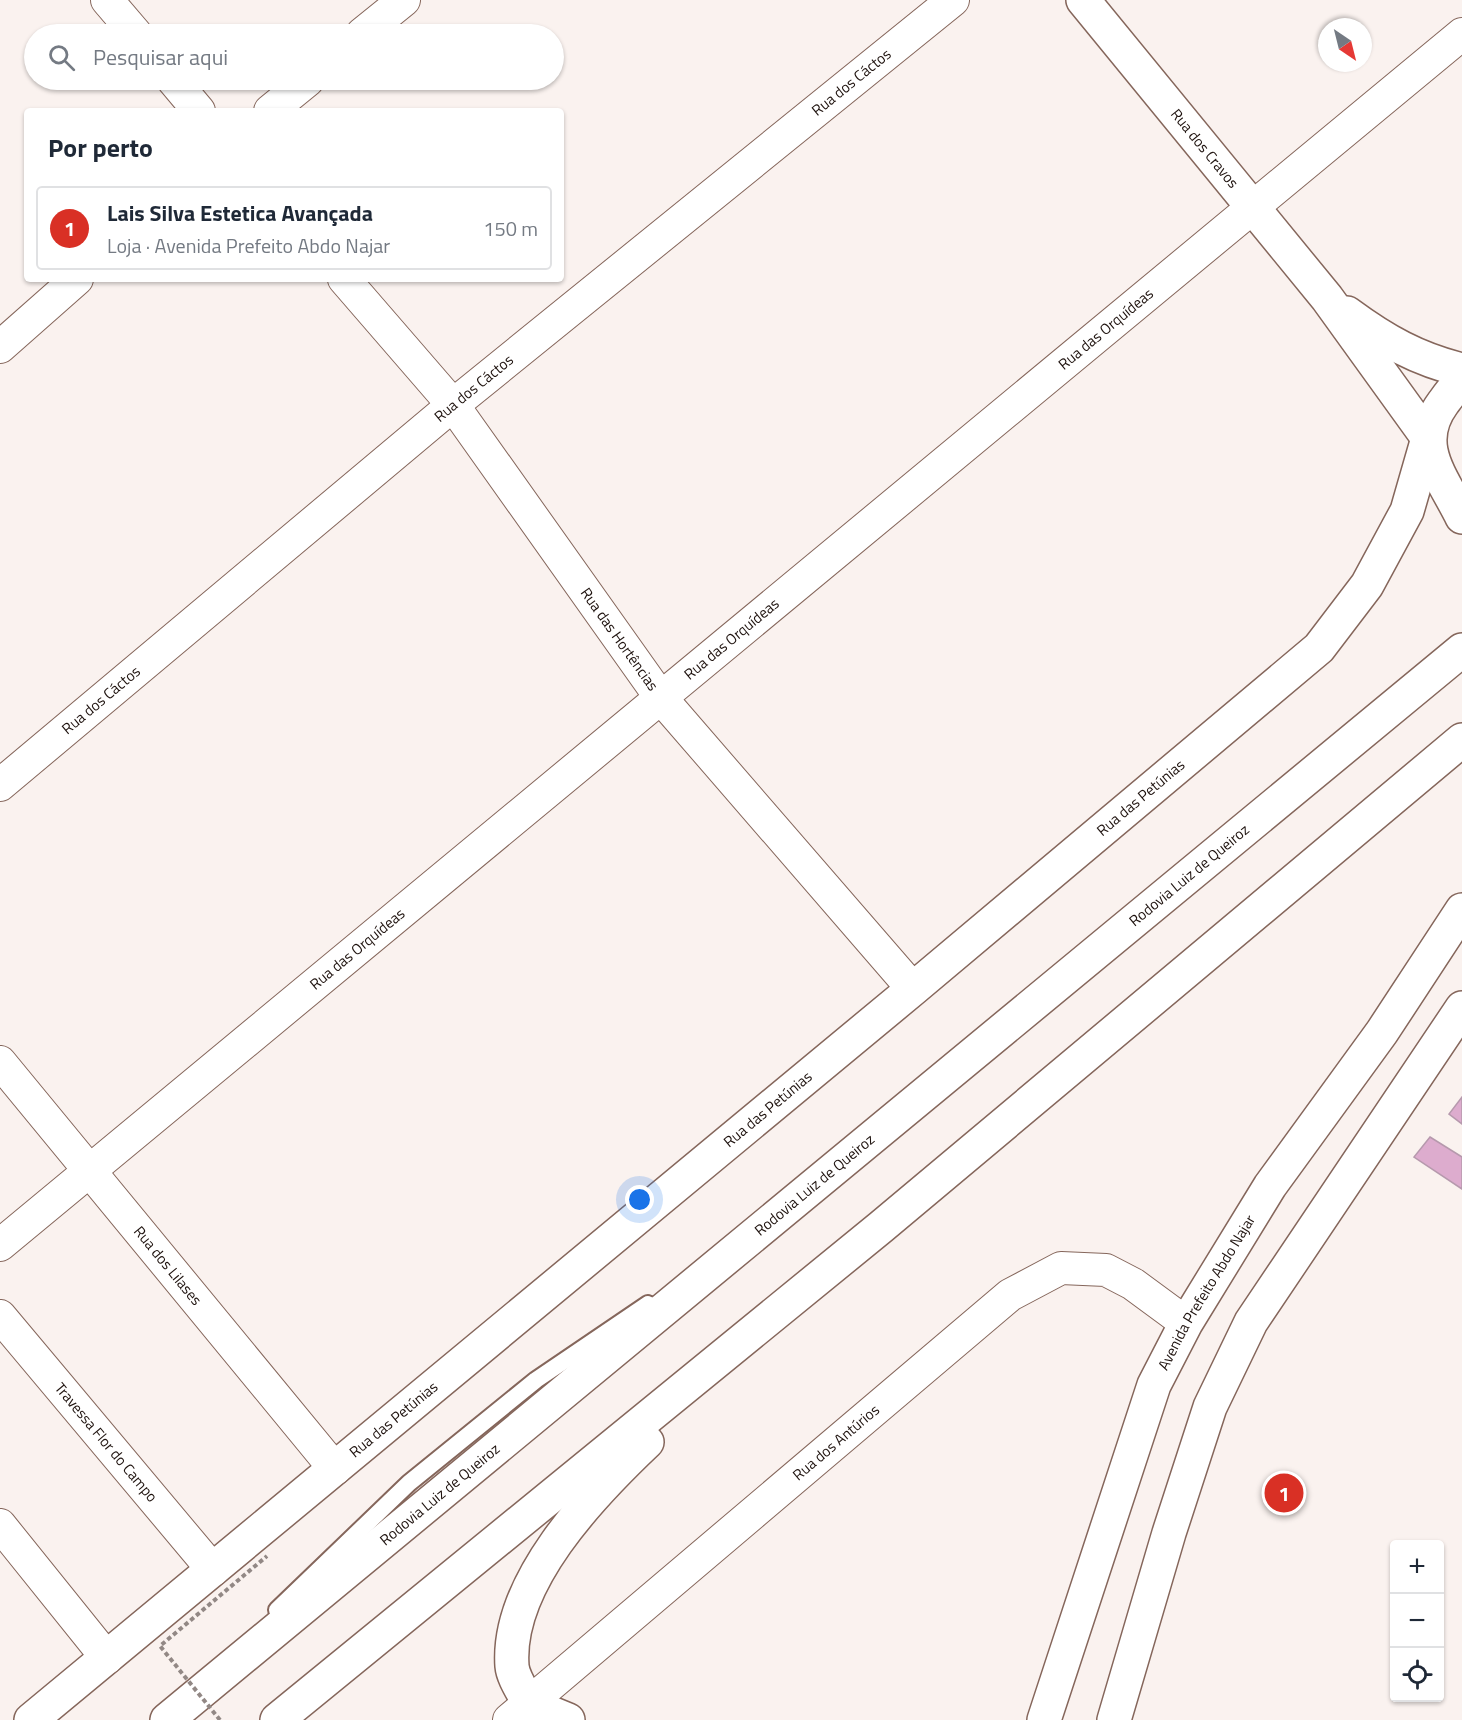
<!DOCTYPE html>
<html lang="pt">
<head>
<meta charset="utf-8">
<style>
	:root { --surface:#fff; --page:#f6f6f7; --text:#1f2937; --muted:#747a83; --line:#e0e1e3; --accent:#d93025 }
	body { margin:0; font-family:"Titillium Web",sans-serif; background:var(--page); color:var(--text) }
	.controls { position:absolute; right:18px; bottom:18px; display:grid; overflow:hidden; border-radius:6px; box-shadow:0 2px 4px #0004 }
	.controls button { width:54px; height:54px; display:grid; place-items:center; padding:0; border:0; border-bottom:2px solid var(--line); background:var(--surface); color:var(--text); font:30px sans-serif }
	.compass { position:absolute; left:1318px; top:18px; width:54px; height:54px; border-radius:50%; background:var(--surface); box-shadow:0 2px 4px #0004; rotate:145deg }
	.you { position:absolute; left:640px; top:1200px; width:21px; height:21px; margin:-15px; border:4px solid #fff; border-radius:50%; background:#1a73e8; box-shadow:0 0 0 9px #1a73e833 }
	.badge { display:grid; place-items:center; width:39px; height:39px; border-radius:50%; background:var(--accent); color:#fff; font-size:20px; font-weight:700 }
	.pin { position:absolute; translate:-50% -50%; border:3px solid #fff; box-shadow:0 2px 6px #0006 }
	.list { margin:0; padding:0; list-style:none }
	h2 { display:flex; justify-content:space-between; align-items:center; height:78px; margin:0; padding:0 24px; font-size:26px }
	h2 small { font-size:20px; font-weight:400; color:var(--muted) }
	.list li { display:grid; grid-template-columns:39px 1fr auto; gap:18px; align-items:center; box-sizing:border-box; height:84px; margin:0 12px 12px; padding:0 12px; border:2px solid var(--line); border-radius:6px }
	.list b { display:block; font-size:22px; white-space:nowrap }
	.list p { margin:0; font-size:20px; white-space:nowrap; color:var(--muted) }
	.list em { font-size:20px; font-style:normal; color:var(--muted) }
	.icon { flex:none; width:33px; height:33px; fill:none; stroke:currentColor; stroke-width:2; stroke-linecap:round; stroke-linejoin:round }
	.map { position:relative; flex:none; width:1462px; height:1720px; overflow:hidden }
	.search { position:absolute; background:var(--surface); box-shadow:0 2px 4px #0004; left:24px; top:24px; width:540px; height:66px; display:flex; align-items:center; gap:15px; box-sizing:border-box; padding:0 21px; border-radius:33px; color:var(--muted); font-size:22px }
	.panel { position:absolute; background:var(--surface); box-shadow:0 2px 4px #0004; left:24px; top:108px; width:540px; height:174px; border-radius:6px }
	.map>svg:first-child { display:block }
	.building { fill:#ddacce; stroke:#b699ad; stroke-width:1.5 }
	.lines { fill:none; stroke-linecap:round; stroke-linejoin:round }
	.service-casing { stroke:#85665b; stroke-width:20 }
	.minor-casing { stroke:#85665b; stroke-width:34 }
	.tertiary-casing { stroke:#85665b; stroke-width:36 }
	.secondary-casing { stroke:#85665b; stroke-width:36 }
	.primary-casing { stroke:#85665b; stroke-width:36 }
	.motorway-casing { stroke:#85665b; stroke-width:36 }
	.service { stroke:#fff; stroke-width:16 }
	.minor { stroke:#fff; stroke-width:32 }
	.tertiary { stroke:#fff; stroke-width:33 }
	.secondary { stroke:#fff; stroke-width:33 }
	.primary { stroke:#fff; stroke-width:33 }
	.motorway { stroke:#fff; stroke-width:33 }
	.path-bridge { stroke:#928885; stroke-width:4; stroke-dasharray:4.5 3; stroke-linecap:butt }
	.labels { text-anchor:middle; stroke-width:5; stroke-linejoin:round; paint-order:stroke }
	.street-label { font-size:15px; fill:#1e120e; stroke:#faf2ef }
</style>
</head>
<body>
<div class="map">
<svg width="1462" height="1720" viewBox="0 0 1462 1720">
	<rect width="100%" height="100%" fill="#faf2ef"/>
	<path class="building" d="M 1462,1097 L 1462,1124 L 1449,1114 Z
		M 1430,1137 L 1462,1157 L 1462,1189 L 1414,1157 Z"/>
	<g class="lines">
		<defs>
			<path id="service" d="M 277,1610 L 409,1483 L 536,1380 L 648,1304"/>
			<g id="minor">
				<path d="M 107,0 L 136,34"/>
				<path d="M 362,34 L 404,0"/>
				<path d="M 173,80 L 199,111"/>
				<path d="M 270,111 L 308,80"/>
				<path id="s1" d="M 344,279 L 453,405 L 661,698 L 913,989"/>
				<path d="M 0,347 L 77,279"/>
				<path id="s2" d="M 0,785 L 453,405 L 953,0"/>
				<path id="s3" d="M 0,1062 L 335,1469"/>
				<path id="s4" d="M 0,1245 L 1462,34"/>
				<path id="s5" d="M 0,1316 L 213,1570"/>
				<path d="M 0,1525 L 107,1658"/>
				<path id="s6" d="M 509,1720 L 1010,1295 L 1061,1268 L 1106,1270 L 1133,1284 L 1186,1323"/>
			</g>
			<g id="tertiary">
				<path id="s7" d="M 1083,0 L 1327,298 L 1428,438"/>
				<path d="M 1347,313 C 1385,341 1417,359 1462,370"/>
			</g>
			<path id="secondary" d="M 529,1704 L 568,1720"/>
			<g id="primary">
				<path d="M 1462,383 C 1454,387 1449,395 1443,403 C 1412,445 1443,478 1462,517"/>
				<path id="s8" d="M 31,1720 L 913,989 L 1319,648 L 1367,585 L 1407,511 L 1428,438"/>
				<path id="s9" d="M 1044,1720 L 1154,1385 L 1186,1323 L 1270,1186 L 1382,1032 L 1462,910"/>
				<path d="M 1114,1720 L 1169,1533 L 1210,1407 L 1251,1322 L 1462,1008"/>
			</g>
			<g id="motorway">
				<path d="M 529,1704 C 524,1693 513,1678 512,1666 C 506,1583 591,1495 647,1442"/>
				<path id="s10" d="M 167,1720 L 1462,650"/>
				<path d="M 277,1720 L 881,1227 L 1462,740"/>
			</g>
		</defs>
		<use href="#service" class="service-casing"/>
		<use href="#minor" class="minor-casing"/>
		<use href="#tertiary" class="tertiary-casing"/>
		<use href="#secondary" class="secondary-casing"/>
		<use href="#primary" class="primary-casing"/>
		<use href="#motorway" class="motorway-casing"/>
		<use href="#service" class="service"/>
		<use href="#minor" class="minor"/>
		<use href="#tertiary" class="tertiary"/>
		<use href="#secondary" class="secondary"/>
		<use href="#primary" class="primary"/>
		<use href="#motorway" class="motorway"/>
		<path class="path-bridge" d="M 220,1720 L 160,1646 L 267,1556"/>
	</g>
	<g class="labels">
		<g class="street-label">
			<text dy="5" stroke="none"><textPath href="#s2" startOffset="1104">Rua dos Cáctos</textPath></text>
			<text dy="5" stroke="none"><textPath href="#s7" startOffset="192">Rua dos Cravos</textPath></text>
			<text dy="5" stroke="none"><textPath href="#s4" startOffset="1436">Rua das Orquídeas</textPath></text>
			<text dy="5" stroke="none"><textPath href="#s2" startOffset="618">Rua dos Cáctos</textPath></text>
			<text dy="5" stroke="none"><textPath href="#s1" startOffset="454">Rua das Hortências</textPath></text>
			<text dy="5" stroke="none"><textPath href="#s4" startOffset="950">Rua das Orquídeas</textPath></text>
			<text dy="5" stroke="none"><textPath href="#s2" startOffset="132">Rua dos Cáctos</textPath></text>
			<text dy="5" stroke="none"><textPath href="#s8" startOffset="1443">Rua das Petúnias</textPath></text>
			<text dy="5" stroke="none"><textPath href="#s10" startOffset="1326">Rodovia Luiz de Queiroz</textPath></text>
			<text dy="5" stroke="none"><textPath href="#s4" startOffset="464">Rua das Orquídeas</textPath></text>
			<text dy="5" stroke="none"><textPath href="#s8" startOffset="957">Rua das Petúnias</textPath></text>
			<text dy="5" stroke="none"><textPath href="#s10" startOffset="840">Rodovia Luiz de Queiroz</textPath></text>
			<text dy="5" stroke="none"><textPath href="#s3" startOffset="264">Rua dos Lilases</textPath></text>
			<text dy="5" stroke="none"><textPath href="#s9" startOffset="459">Avenida Prefeito Abdo Najar</textPath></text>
			<text dy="5" stroke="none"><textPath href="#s8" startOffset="471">Rua das Petúnias</textPath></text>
			<text dy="5" stroke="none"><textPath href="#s5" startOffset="165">Travessa Flor do Campo</textPath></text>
			<text dy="5" stroke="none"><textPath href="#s6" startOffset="429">Rua dos Antúrios</textPath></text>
			<text dy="5" stroke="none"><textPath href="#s10" startOffset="354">Rodovia Luiz de Queiroz</textPath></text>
		</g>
	</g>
</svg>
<div class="controls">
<button>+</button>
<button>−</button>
<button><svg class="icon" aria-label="locate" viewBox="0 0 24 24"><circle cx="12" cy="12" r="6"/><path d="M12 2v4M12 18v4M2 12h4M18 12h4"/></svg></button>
</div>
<svg class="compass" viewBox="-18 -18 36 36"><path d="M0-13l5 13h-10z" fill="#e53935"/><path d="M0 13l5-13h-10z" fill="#747a83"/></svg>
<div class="you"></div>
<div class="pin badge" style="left:1284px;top:1493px">1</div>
<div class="search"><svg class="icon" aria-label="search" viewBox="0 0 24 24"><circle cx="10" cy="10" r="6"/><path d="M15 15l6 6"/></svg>Pesquisar aqui</div>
<section class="panel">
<h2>Por perto<small></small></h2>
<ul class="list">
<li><span class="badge">1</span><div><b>Lais Silva Estetica Avançada</b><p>Loja · Avenida Prefeito Abdo Najar</p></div><em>150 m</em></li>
</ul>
</section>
</div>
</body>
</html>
